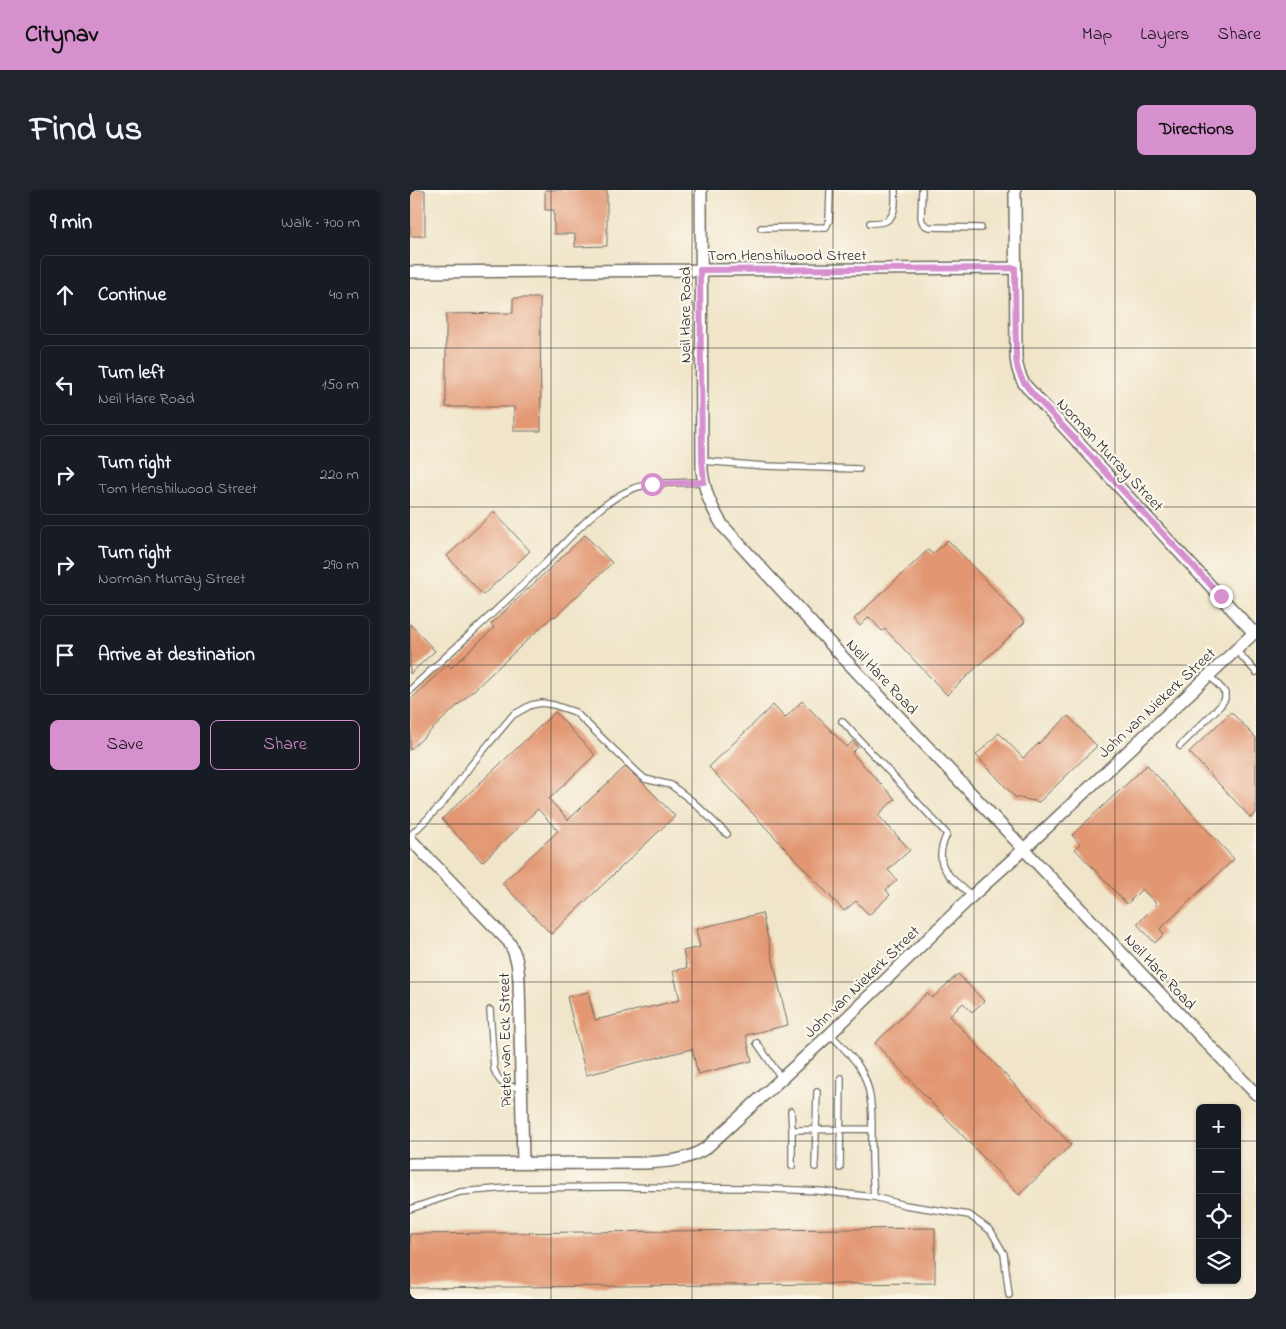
<!DOCTYPE html>
<html lang="en">
<head>
<meta charset="utf-8">
<style>
	:root { --surface:#171b24; --page:#20242c; --text:#f1f3f6; --muted:#9ea1a6; --line:#363941; --accent:#d690ce }
	body { margin:0; font-family:"Indie Flower",sans-serif; background:var(--page); color:var(--text) }
	.controls { position:absolute; right:15px; bottom:15px; display:grid; overflow:hidden; border-radius:8px; box-shadow:0 1px 4px #0004 }
	.controls button { width:45px; height:45px; display:grid; place-items:center; padding:0; border:0; border-bottom:1px solid var(--line); background:var(--surface); color:var(--text); font:25px sans-serif }
	.stop { position:absolute; width:15px; height:15px; margin:-11px; border:4px solid #d690ce; border-radius:50%; background:#fff }
	.stop.end { background:#d690ce; border-color:#fff; box-shadow:0 1px 5px #0008 }
	.list { margin:0; padding:0; list-style:none }
	h2 { display:flex; justify-content:space-between; align-items:center; height:65px; margin:0; padding:0 20px; font-size:21px }
	h2 small { font-size:16px; font-weight:400; color:var(--muted) }
	.list li { display:grid; grid-template-columns:32px 1fr auto; gap:15px; align-items:center; box-sizing:border-box; height:80px; margin:0 10px 10px; padding:0 10px; border:1px solid var(--line); border-radius:8px }
	.list b { display:block; font-size:19px; white-space:nowrap }
	.list p { margin:0; font-size:16px; white-space:nowrap; color:var(--muted) }
	.list em { font-size:16px; font-style:normal; color:var(--muted) }
	.actions { display:flex; gap:10px; padding:15px 20px }
	.actions a { flex:1; padding:11px 0; border:1px solid var(--accent); border-radius:8px; text-align:center; font-size:18px; color:var(--accent) }
	.actions .main { background:var(--accent); color:#111 }
	.icon { flex:none; width:28px; height:28px; fill:none; stroke:currentColor; stroke-width:2; stroke-linecap:round; stroke-linejoin:round }
	.map { position:relative; flex:none; width:846px; height:1109px; overflow:hidden; border-radius:8px }
	header { display:flex; align-items:center; gap:30px; box-sizing:border-box; height:70px; padding:0 25px; background:var(--accent); color:#111 }
	header strong { font-size:24px }
	nav { display:flex; gap:28px; margin-inline-start:auto; font-size:18px }
	.intro { display:flex; align-items:center; justify-content:space-between; box-sizing:border-box; height:120px; padding:0 30px }
	h1 { margin:0; font-size:35px }
	.button { padding:12px 22px; border-radius:8px; background:var(--accent); color:#111; font-size:18px; font-weight:700 }
	main { display:flex; gap:30px; padding:0 30px }
	aside { flex:1; background:var(--surface); border-radius:8px; box-shadow:0 1px 4px #0004 }
	.map>svg:first-child { display:block }
	.building { fill:#e29772 }
	.lines { fill:none; stroke-linecap:round; stroke-linejoin:round }
	.service-casing { stroke:#706c62; stroke-width:8 }
	.minor-casing { stroke:#706c62; stroke-width:14 }
	.service { stroke:#fff; stroke-width:5.5 }
	.minor { stroke:#fff; stroke-width:11 }
	.route { stroke:#d690ce; stroke-width:6 }
	.grid { fill:none; stroke:#2b2b2b; stroke-width:1; stroke-opacity:0.55 }
	.labels { text-anchor:middle; stroke-width:4.5; stroke-linejoin:round; paint-order:stroke }
	.street-label { font-size:16px; fill:#2b2b2b; stroke:#fbf7ec }
</style>
</head>
<body>
<header>
<strong>Citynav</strong>
<nav><a>Map</a><a>Layers</a><a>Share</a></nav>
</header>
<div class="intro"><h1>Find us</h1><a class="button">Directions</a></div>
<main>
<aside>
<h2>9 min<small>Walk · 700 m</small></h2>
<ul class="list">
<li><svg class="icon" aria-label="ahead" viewBox="0 0 24 24"><path d="M12 20V5M6 11l6-6 6 6"/></svg><div><b>Continue</b></div><em>40 m</em></li>
<li><svg class="icon" aria-label="left" viewBox="0 0 24 24"><path d="M17 20v-9H6M10 6l-5 5 5 5"/></svg><div><b>Turn left</b><p>Neil Hare Road</p></div><em>150 m</em></li>
<li><svg class="icon" aria-label="right" viewBox="0 0 24 24"><path d="M7 20v-9h11M14 6l5 5-5 5"/></svg><div><b>Turn right</b><p>Tom Henshilwood Street</p></div><em>220 m</em></li>
<li><svg class="icon" aria-label="right" viewBox="0 0 24 24"><path d="M7 20v-9h11M14 6l5 5-5 5"/></svg><div><b>Turn right</b><p>Norman Murray Street</p></div><em>290 m</em></li>
<li><svg class="icon" aria-label="arrive" viewBox="0 0 24 24"><path d="M6 21V4h12l-3 4 3 4H6"/></svg><div><b>Arrive at destination</b></div></li>
</ul>
<div class="actions"><a class="main">Save</a><a>Share</a></div>
</aside>
<div class="map">
<svg width="846" height="1109" viewBox="0 0 846 1109">
	<rect width="100%" height="100%" fill="#fbf7ec"/>
	<filter id="ink" filterUnits="userSpaceOnUse"><feTurbulence type="fractalNoise" baseFrequency=".02" numOctaves="2"/><feDisplacementMap in="SourceGraphic" scale="10" xChannelSelector="R" yChannelSelector="G"/><feConvolveMatrix kernelMatrix="1 2 1 2 8 2 1 2 1" color-interpolation-filters="sRGB"/></filter>
	<filter id="wash" filterUnits="userSpaceOnUse"><feTurbulence type="fractalNoise" baseFrequency=".0096" numOctaves="4" result="noise"/><feDisplacementMap in="SourceGraphic" scale="20" xChannelSelector="R" yChannelSelector="G"/><feGaussianBlur stdDeviation="1.12" result="paint"/><feColorMatrix in="noise" values="0 0 0 0 0 0 0 0 0 0 0 0 0 0 0 0 0 1.4 0 .05"/><feComposite in="paint" operator="in"/></filter>
	<g filter="url(#wash)">
		<rect width="100%" height="100%" fill="#f0e5c9"/>
		<g id="blocks">
			<path class="building" d="M 0,0 L 15,0 L 15,46 L 0,46 Z
				M 135,0 L 197,0 L 197,56 L 165,57 L 165,44 L 144,44 L 144,20 L 135,20 Z
				M 103,108 L 130,108 L 131,241 L 104,241 L 104,217 L 36,217 L 36,124 L 103,123 Z
				M 84,322 L 120,361 L 73,405 L 37,366 Z
				M 175,345 L 202,373 L 145,427 L 143,426 L 0,560 L 0,510 L 38,474 L 41,478 L 84,438 L 81,434 Z
				M 538,350 L 615,432 L 537,505 L 475,439 L 472,441 L 459,427 L 450,436 L 444,429 L 518,360 L 523,364 Z
				M 0,434 L 25,461 L 0,484 Z
				M 392,511 L 437,557 L 443,551 L 448,557 L 442,563 L 485,609 L 468,625 L 500,660 L 478,680 L 487,690 L 476,700 L 480,705 L 459,725 L 446,711 L 434,721 L 299,577 L 363,515 L 375,528 Z
				M 145,522 L 185,565 L 139,609 L 158,630 L 215,577 L 234,594 L 265,626 L 141,744 L 92,693 L 148,641 L 128,619 L 72,672 L 32,629 Z
				M 821,522 L 846,548 L 846,623 L 841,628 L 779,562 Z
				M 658,526 L 687,556 L 629,612 L 605,607 L 566,565 L 589,543 L 613,568 Z
				M 737,575 L 824,669 L 750,739 L 754,744 L 745,753 L 727,734 L 747,714 L 732,699 L 717,714 L 665,659 L 670,654 L 662,645 Z
				M 352,723 L 378,835 L 336,845 L 342,871 L 288,884 L 282,859 L 176,885 L 157,807 L 178,802 L 185,830 L 270,810 L 263,781 L 277,778 L 273,761 L 290,757 L 286,739 Z
				M 548,784 L 574,811 L 562,822 L 553,813 L 540,826 L 661,955 L 609,1005 L 465,853 L 517,803 L 522,808 Z
				M 525,1038 L 525,1093 L 0,1098 L 0,1044 Z"/>
		</g>
	</g>
	<g filter="url(#ink)">
		<use href="#blocks" fill-opacity="0" stroke="#706c62" stroke-width="1"/>
		<g class="lines">
			<defs>
				<path id="service" d="M 512,0 L 511,27 C 512,33 513,35 519,37 L 571,38
					M 460,33 C 464,33 472,33 476,31 C 487,25 485,10 485,0
					M 351,38 L 416,37 L 419,31 L 420,0
					M 292,271 L 355,276 L 449,279
					M 826,460 L 846,482
					M 0,500 C 43,459 88,420 130,378 C 158,351 186,314 222,299 C 241,291 273,293 294,292
					M 432,531 L 537,644 C 521,677 539,685 562,706
					M 770,556 L 810,516 L 815,509 L 815,503 L 812,499 L 799,485
					M 0,646 L 33,613 L 61,575 L 103,525 L 121,515 L 132,513 L 144,515 L 165,522 L 226,581 L 235,589 L 261,595 L 282,611 L 317,644
					M 80,820 L 84,879 C 90,895 95,896 111,898
					M 420,844 C 430,854 440,864 448,875 C 466,901 461,935 462,965 C 462,979 463,993 464,1007 L 495,1015 L 559,1025 L 581,1041 L 594,1064 L 599,1105
					M 347,853 L 372,889
					M 381,921 L 382,940
					M 382,976 L 382,940 L 461,939
					M 405,977 L 407,902
					M 430,978 L 431,888
					M 0,1019 L 50,1002 L 98,998 L 206,997 L 339,998 L 409,1001 L 464,1007"/>
				<path id="minor" d="M 291,0 L 292,281 C 295,303 301,317 313,336 L 428,462 L 791,847 L 846,904
					M 605,0 L 606,168 C 607,178 609,186 615,195 L 844,443
					M 0,82 L 605,78
					M 0,649 L 99,752 C 107,766 108,775 109,791 L 113,973
					M 0,974 L 236,973 C 260,971 276,971 296,958 L 420,844 L 562,706 L 614,659 L 846,441"/>
			</defs>
			<use href="#service" class="service-casing"/>
			<use href="#minor" class="minor-casing"/>
			<use href="#service" class="service"/>
			<use href="#minor" class="minor"/>
		</g>
	</g>
	<g class="lines" filter="url(#ink)">
		<path class="route" d="M 242,294 L 294,292 L 292,271 L 290,80 L 605,78 L 606,168 C 607,183 613,193 623,204 L 811,406"/>
	</g>
	<path class="grid" d="M 141,0 L 141,1109M 282,0 L 282,1109M 423,0 L 423,1109M 564,0 L 564,1109M 705,0 L 705,1109M 0,158 L 846,158M 0,317 L 846,317M 0,475 L 846,475M 0,634 L 846,634M 0,792 L 846,792M 0,951 L 790,951M 827,951 L 846,951"/>
	<g class="labels">
		<g class="street-label">
			<text x="377" y="70">Tom Henshilwood Street</text>
			<text transform="translate(274 125) rotate(-90)" y="6">Neil Hare Road</text>
			<text transform="translate(701 264) rotate(47)" y="6">Norman Murray Street</text>
			<text transform="translate(473 486) rotate(47)" y="6">Neil Hare Road</text>
			<text transform="translate(746 512) rotate(-43)" y="6">John van Niekerk Street</text>
			<text transform="translate(751 781) rotate(47)" y="6">Neil Hare Road</text>
			<text transform="translate(451 791) rotate(-44)" y="6">John van Niekerk Street</text>
			<text transform="translate(94 850) rotate(-91)" y="6">Pieter van Eck Street</text>
		</g>
	</g>
</svg>
<div class="controls">
<button>+</button>
<button>−</button>
<button><svg class="icon" aria-label="locate" viewBox="0 0 24 24"><circle cx="12" cy="12" r="6"/><path d="M12 2v4M12 18v4M2 12h4M18 12h4"/></svg></button>
<button><svg class="icon" aria-label="layers" viewBox="0 0 24 24"><path d="M12 4l9 5-9 5-9-5zM3 14l9 5 9-5"/></svg></button>
</div>
<div class="stop" style="left:242px;top:294px"></div>
<div class="stop end" style="left:811px;top:406px"></div>
</div>
</main>
</body>
</html>
